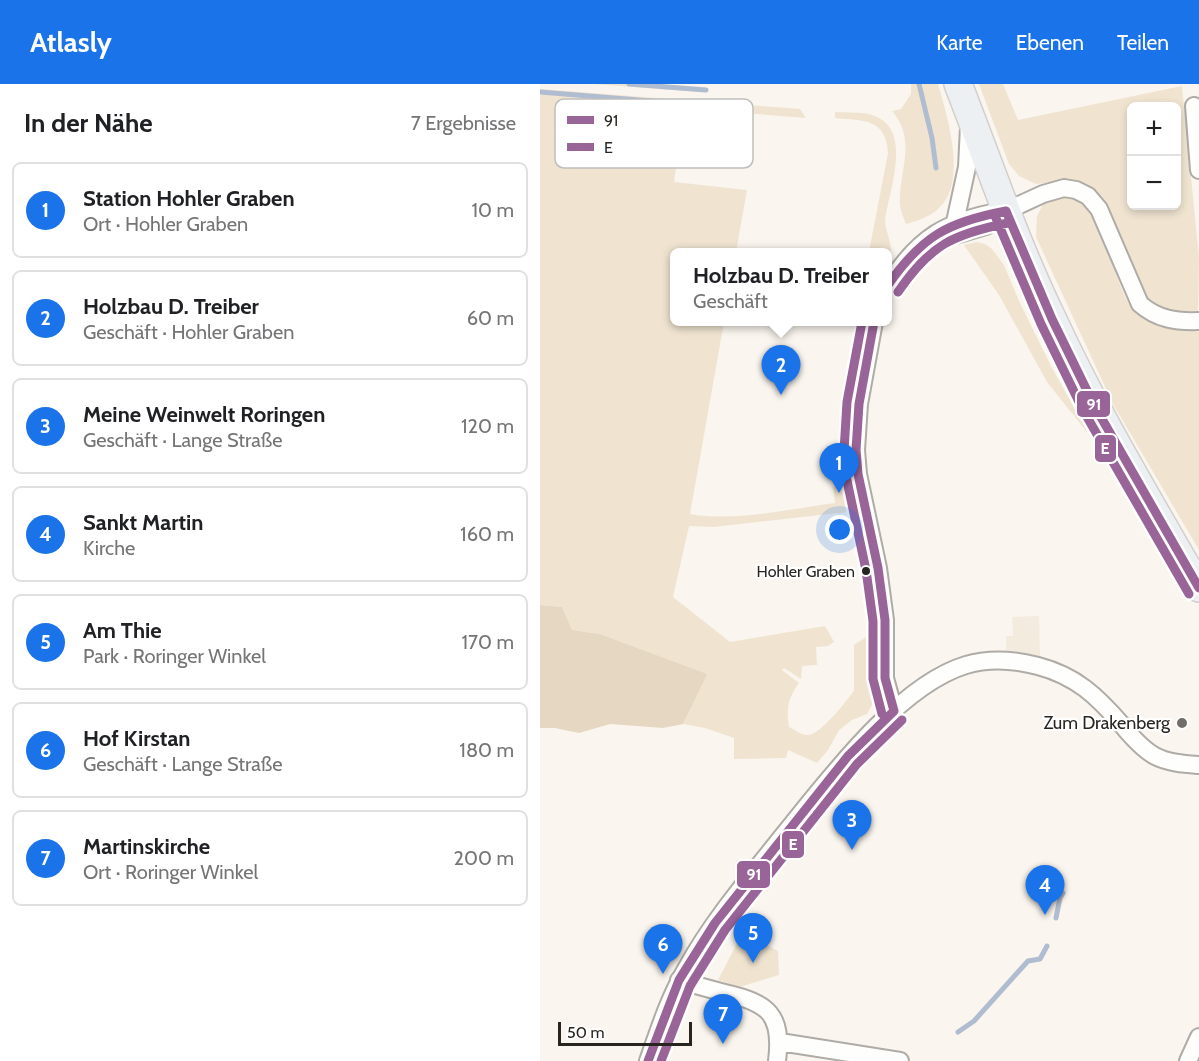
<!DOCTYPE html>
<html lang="de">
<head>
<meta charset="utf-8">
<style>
	:root { --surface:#fff; --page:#f2f2f2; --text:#202124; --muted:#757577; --line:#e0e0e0; --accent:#1a73e8 }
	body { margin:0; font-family:Cabin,sans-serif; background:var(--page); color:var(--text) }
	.controls { position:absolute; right:18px; top:18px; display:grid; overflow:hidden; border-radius:9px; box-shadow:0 3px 9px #0003 }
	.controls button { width:54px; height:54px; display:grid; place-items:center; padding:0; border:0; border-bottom:2px solid var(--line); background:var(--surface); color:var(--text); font:30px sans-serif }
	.scale { position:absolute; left:18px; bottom:15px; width:134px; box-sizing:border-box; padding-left:6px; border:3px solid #282521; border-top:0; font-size:16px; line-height:21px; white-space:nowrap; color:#282521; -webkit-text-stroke:4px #fff; paint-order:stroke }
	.you { position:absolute; left:300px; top:446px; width:21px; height:21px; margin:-15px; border:4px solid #fff; border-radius:50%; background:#1a73e8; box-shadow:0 0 0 9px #1a73e833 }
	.badge { display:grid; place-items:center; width:39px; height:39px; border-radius:50%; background:var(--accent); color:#fff; font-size:20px; font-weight:700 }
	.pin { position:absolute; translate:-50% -50px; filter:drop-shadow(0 2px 3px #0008) }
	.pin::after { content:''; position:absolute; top:32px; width:21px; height:18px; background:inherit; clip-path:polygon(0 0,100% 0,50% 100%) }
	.popup { position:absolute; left:130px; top:164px; width:222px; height:78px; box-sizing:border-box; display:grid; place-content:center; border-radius:9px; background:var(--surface); filter:drop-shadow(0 2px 4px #0005); font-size:20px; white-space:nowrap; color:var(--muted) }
	.popup b { font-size:22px; color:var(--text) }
	.popup::after { content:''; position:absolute; left:50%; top:100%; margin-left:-12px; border:12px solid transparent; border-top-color:var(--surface) }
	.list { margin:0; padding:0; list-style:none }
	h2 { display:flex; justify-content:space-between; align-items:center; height:78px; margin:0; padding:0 24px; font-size:26px }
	h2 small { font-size:20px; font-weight:400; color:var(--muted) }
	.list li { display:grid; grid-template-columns:39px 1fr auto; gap:18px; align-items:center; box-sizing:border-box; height:96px; margin:0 12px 12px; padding:0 12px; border:2px solid var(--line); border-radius:9px }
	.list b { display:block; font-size:22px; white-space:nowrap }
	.list p { margin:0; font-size:20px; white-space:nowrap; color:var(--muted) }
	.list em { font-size:20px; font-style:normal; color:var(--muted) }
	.map { position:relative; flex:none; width:659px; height:977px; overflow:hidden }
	header { display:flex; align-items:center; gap:36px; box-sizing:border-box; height:84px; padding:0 30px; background:var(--accent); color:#fff }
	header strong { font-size:28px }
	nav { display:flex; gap:33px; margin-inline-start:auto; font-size:21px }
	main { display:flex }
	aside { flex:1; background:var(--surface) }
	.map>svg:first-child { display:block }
	.built { fill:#f3ebdd }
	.green { fill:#f0e4d1; fill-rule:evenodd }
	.forest { fill:#e5d7c1 }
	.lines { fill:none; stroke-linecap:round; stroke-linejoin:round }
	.stream { stroke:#b0bcd0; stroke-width:5 }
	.minor-casing { stroke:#afaba6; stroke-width:20 }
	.primary-casing { stroke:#d2cfcc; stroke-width:30 }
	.minor { stroke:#fefefc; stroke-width:16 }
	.primary { stroke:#edf0f3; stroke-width:27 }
	.bus-1-casing { stroke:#fff; stroke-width:14 }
	.bus-2-casing { stroke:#fff; stroke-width:14 }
	.bus-1 { stroke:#996498; stroke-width:9 }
	.bus-2 { stroke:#996498; stroke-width:9 }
	.bus-dot { fill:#282521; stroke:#fff; stroke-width:2 }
	.poi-dot { fill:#726e69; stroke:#fff; stroke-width:2 }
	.labels { text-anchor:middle; stroke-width:4.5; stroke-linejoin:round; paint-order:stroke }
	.bus-label { font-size:16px; fill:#282521; stroke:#fff; text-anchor:end }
	.poi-label { font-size:18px; fill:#282521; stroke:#fff; text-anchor:end }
	.key { fill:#fff; stroke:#bebebc; stroke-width:1.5 }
	.key-label { font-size:16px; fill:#282521 }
	.line-badge { stroke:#fff; stroke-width:2 }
	.badge-label { font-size:16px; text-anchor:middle; font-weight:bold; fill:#fff }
</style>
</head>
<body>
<header>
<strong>Atlasly</strong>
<nav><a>Karte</a><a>Ebenen</a><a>Teilen</a></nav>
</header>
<main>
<aside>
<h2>In der Nähe<small>7 Ergebnisse</small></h2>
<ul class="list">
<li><span class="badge">1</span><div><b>Station Hohler Graben</b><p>Ort · Hohler Graben</p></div><em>10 m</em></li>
<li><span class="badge">2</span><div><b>Holzbau D. Treiber</b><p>Geschäft · Hohler Graben</p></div><em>60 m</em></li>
<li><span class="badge">3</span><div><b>Meine Weinwelt Roringen</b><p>Geschäft · Lange Straße</p></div><em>120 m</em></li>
<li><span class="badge">4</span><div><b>Sankt Martin</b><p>Kirche</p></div><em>160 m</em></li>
<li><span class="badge">5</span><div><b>Am Thie</b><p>Park · Roringer Winkel</p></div><em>170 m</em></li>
<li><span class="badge">6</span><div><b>Hof Kirstan</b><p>Geschäft · Lange Straße</p></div><em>180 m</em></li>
<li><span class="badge">7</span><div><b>Martinskirche</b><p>Ort · Roringer Winkel</p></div><em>200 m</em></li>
</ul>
</aside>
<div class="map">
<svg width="659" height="977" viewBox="0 0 659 977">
	<rect width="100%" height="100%" fill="#faf5ee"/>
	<path class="built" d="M 499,532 L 500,572 L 466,566 L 466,552 L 473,552 L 472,533 Z"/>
	<path class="green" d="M 54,0 L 113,0 L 160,4 L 159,8 Z
		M 371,0 L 398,0 C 407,31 428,98 399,124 C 390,133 377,137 366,140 C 364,135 361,128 360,122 C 358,87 378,57 352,27 L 361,25 L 371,10 Z
		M 439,0 L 463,0 L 478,36 L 642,2 L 659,174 L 658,227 L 638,228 L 621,224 L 603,211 L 567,126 L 522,97 L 496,100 L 479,92 L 469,80 ZM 592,22 L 636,22 L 636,122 L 592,122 Z
		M 0,5 L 260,25 L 266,34 L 156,25 L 143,34 L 134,98 L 207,106 L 196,168 L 134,168 L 134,238 L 184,238 L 150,430 C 194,438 250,425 295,419 L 293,403 L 303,401 C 297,368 297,339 302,307 L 312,309 C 304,351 309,385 316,427 L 173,443 L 149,442 L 133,513 L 190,558 L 285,542 L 294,558 L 288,562 L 276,563 L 277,581 L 262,582 L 261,595 L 244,584 L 242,586 L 259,599 C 248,614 246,625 249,643 C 254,645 261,651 267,651 C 280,652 306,617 314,607 L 314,561 L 335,547 L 335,606 L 333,619 L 327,630 L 312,636 L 299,646 L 288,666 L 277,679 L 248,666 L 246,674 L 194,675 L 194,654 L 165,644 L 143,640 L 166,590 L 60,550 L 32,546 L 22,523 L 0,521 Z
		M 295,28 C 308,29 325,27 337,33 C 372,49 349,107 345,136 C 346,152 356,164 348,180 L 348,168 L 329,168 L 348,69 C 346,33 322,37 295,34 Z
		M 520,113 C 574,113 566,198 595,227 C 608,240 623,244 641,246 C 647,246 653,246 659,248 L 659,466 L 573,320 L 496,153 L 497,132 L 503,120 Z
		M 437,158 L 445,160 L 452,165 L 464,181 L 479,217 L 511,282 L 532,320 L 564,370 L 562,370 L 547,348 L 507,298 L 459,211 L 424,161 Z
		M 316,238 L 324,238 L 317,279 L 308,277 Z
		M 203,848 L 238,867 L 239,891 L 200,903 L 178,896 Z"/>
	<path class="forest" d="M 0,521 L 22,523 L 32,546 L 60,550 L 167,590 L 143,640 L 123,644 L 70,640 L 39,649 L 15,644 L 0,644 Z"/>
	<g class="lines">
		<path class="stream" d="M 89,0 L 166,6
			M 379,0 L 392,54 L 396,84
			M 0,8 L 160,21
			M 180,23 L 210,25
			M 313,278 L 320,238
			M 305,385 L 303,343 L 308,308
			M 307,399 L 312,415
			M 516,834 L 520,814 L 523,809
			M 418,948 L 434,937 L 488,877 L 500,875 L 507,862"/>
		<defs>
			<path id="minor" d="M 654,22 L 659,86
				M 415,138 L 427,83 L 429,43
				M 382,161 L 446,142 L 466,127 L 503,110 L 524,104 L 536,106 L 548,112 L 559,125 L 600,220 C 617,235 636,238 659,237
				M 348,201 C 379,153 406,137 462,127
				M 334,238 L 319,320 L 316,366 L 318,390 L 338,484 L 345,536 L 345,594 L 354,627
				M 139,896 C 154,901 170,905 185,909 C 228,919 243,930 237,977
				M 240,958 L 360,977
				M 108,977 C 119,946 129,914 146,885 C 173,836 210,793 245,749 C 288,696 359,601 426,581 C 449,574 475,576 498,582 C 536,592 557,612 582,641 C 591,652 602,665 615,672 C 628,679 645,680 659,681
				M 648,977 L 659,953"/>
			<path id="primary" d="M 418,0 C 449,79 476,160 513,236 C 556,329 608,415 659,504"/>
		</defs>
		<use href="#minor" class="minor-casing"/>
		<use href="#primary" class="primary-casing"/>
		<use href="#minor" class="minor"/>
		<use href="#primary" class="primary"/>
		<defs>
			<path id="bus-1" d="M 466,127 L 512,235 L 554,321 L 659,504
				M 348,201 C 382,152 408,138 466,127
				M 334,238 L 319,320 L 316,366 L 318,390 L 338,484 L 345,536 L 345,594 L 354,627
				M 108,977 L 139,896 L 175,839 L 308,672 L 354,627"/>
			<path id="bus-2" d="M 455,132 L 501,240 L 543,326 L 649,510
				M 358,208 C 390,161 413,150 468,139
				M 322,238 L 307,318 L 304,367 L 306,392 L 326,486 L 333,537 L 333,595 L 342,630
				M 121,977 L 150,902 L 185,846 L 317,680 L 362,636"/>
		</defs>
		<use href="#bus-1" class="bus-1-casing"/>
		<use href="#bus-2" class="bus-2-casing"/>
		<use href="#bus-1" class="bus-1"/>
		<use href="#bus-2" class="bus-2"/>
	</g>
	<circle class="bus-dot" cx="326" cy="487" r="5"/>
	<circle class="poi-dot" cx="642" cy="639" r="6"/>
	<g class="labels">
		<g class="bus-label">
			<text x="315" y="493">Hohler Graben</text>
		</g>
		<g class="poi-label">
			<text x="630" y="645">Zum Drakenberg</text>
		</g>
	</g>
	<rect x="15" y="15" width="198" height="69" rx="9" class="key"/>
	<rect x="27" y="32" width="27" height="8" fill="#996498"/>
	<rect x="27" y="59" width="27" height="8" fill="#996498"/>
	<g class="key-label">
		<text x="64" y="42">91</text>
		<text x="64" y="69">E</text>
	</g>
	<g class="line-badge">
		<rect x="536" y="306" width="35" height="28" rx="6" fill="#996498"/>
		<rect x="554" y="350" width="23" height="29" rx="6" fill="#996498"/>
		<rect x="241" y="746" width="24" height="29" rx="6" fill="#996498"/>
		<rect x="196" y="776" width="35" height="29" rx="6" fill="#996498"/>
	</g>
	<g class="badge-label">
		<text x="554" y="326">91</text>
		<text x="565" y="370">E</text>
		<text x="253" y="766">E</text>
		<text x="214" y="796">91</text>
	</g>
</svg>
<div class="controls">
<button>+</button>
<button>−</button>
</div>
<div class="scale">50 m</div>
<div class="you"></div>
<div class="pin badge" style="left:299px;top:409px">1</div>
<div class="pin badge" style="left:241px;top:311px">2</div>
<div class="popup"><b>Holzbau D. Treiber</b>Geschäft</div>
<div class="pin badge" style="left:312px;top:766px">3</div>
<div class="pin badge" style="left:505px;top:831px">4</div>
<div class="pin badge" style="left:213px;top:879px">5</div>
<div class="pin badge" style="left:123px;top:890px">6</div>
<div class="pin badge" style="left:183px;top:960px">7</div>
</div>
</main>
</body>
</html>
